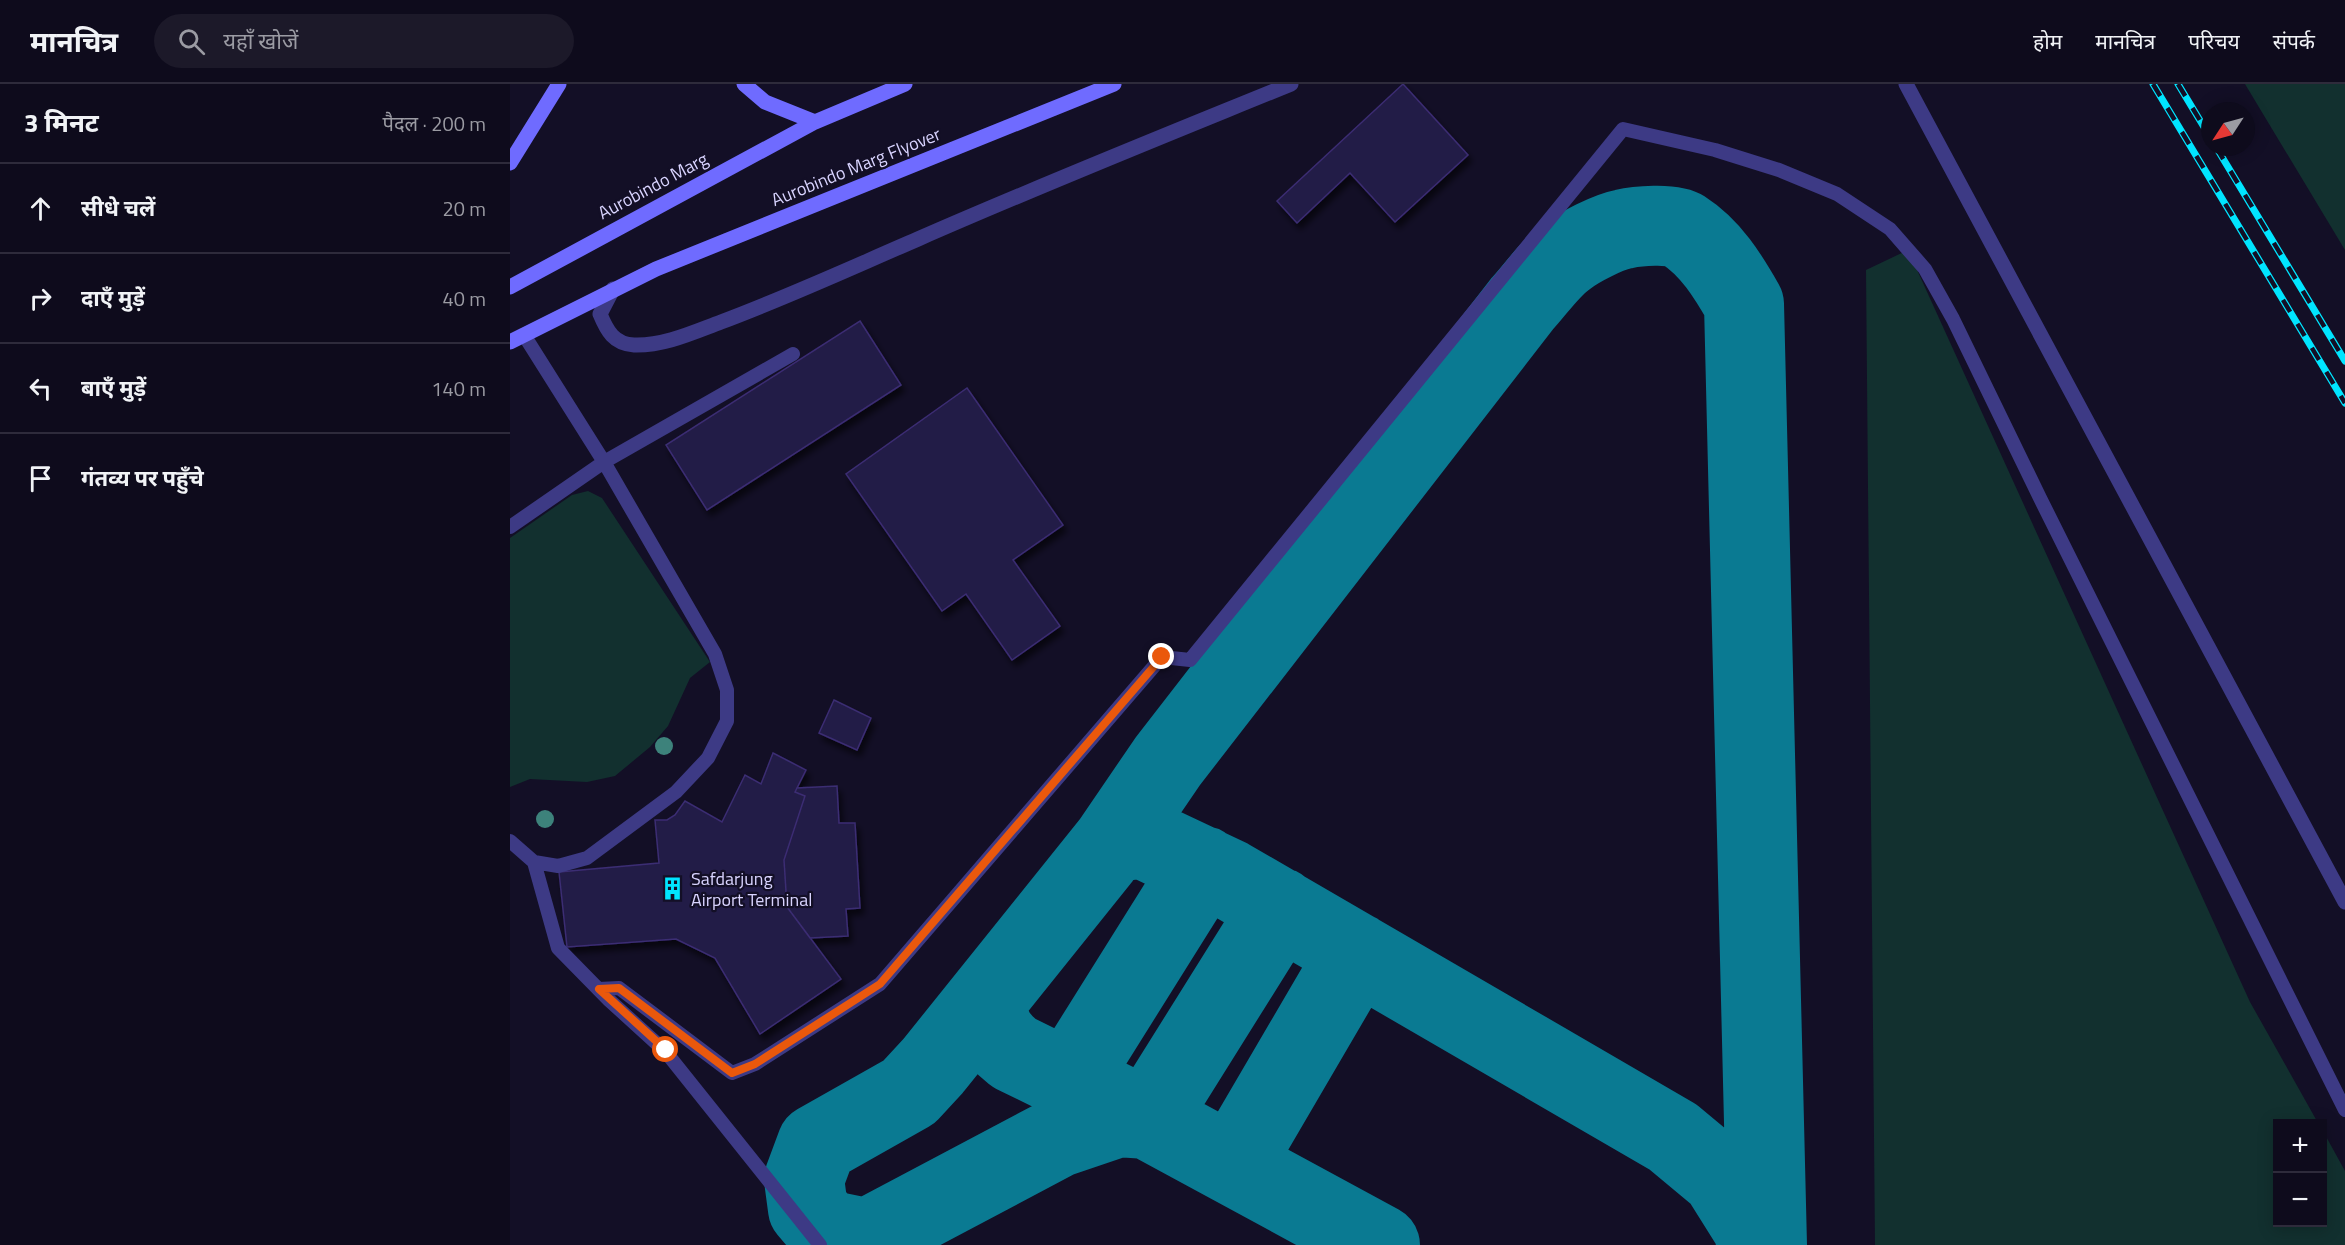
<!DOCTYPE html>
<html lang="hi">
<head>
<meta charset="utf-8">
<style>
	:root { --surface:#0e0b1c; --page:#1c1929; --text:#f1f3f6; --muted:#9b9ba3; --line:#2e2b3b }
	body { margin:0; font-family:"Titillium Web","Noto Sans Devanagari",sans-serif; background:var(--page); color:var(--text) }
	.controls { position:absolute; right:18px; bottom:18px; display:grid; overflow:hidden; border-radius:0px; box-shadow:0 3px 15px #0003 }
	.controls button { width:54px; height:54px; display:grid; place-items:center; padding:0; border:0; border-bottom:2px solid var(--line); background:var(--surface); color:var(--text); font:30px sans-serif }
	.compass { position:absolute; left:1691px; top:18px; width:54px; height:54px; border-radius:50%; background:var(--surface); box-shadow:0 3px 15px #0003; rotate:234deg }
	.stop { position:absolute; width:18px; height:18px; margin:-14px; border:4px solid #ea580c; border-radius:50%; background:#fff }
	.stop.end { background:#ea580c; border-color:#fff; box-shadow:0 2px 6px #0008 }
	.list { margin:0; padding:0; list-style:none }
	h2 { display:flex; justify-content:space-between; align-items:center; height:78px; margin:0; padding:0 24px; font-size:26px }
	h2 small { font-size:20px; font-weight:400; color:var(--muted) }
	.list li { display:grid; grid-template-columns:39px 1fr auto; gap:18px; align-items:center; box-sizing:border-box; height:90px; padding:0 24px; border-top:2px solid var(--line) }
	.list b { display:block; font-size:22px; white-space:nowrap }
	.list em { font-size:20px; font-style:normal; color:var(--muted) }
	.icon { flex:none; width:33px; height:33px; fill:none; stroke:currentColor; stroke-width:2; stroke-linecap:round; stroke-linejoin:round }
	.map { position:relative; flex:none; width:1835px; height:1161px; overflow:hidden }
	header { display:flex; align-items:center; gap:36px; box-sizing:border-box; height:84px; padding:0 30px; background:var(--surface); border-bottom:2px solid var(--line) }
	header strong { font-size:28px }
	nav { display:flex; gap:33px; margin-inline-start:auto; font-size:21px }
	.search { width:420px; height:54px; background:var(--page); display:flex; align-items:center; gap:15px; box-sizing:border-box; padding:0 21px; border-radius:33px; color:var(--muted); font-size:22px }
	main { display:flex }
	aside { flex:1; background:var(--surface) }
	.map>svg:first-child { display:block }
	.green { fill:#12302f }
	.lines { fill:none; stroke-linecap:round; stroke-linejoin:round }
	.taxiway { stroke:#0a7a92; stroke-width:80 }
	.building { fill:#241b47; stroke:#3b2d73; stroke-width:1.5; filter:url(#shadow) }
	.service { stroke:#3d3a85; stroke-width:14 }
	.minor { stroke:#3d3a85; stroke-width:15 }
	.secondary { stroke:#6f6bff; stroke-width:15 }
	.rail-casing { stroke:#00e5ff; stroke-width:7 }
	.rail { stroke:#130f26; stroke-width:4.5; stroke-dasharray:14; stroke-linecap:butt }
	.tree { fill:#3d827b }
	.route { stroke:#ea580c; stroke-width:8 }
	.labels { text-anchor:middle; stroke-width:4.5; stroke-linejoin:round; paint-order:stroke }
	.street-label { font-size:18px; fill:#d9d4ff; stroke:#130f26 }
	.poi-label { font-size:18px; fill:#d9d4ff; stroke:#130f26; text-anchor:start }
</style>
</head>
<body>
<header>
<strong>मानचित्र</strong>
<div class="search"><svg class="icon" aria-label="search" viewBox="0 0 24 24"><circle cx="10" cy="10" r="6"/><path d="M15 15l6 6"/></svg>यहाँ खोजें</div>
<nav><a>होम</a><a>मानचित्र</a><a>परिचय</a><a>संपर्क</a></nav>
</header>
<main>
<aside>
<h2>3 मिनट<small>पैदल · 200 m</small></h2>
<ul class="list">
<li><svg class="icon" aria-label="ahead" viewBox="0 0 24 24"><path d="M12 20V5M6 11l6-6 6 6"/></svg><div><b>सीधे चलें</b></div><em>20 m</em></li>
<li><svg class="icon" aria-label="right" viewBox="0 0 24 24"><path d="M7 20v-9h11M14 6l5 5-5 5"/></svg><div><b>दाएँ मुड़ें</b></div><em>40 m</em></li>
<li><svg class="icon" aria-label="left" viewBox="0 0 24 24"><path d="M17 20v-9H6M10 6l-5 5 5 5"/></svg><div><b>बाएँ मुड़ें</b></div><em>140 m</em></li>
<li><svg class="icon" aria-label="arrive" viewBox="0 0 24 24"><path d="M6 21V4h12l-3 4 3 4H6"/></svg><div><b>गंतव्य पर पहुँचे</b></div></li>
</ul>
</aside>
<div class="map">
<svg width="1835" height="1161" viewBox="0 0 1835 1161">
	<defs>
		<filter id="shadow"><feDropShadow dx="3.5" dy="6" stdDeviation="3" flood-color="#0009"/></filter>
	</defs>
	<rect width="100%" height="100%" fill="#130f26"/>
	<path class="green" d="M 1735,0 L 1835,0 L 1835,166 Z
		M 1398,166 L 1740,918 L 1808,1039 L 1768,1040 L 1768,1138 L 1812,1138 L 1813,1047 L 1835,1087 L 1835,1161 L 1365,1161 L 1356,186 Z
		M 78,407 L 92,414 L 200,578 L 180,594 L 158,642 L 140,663 L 105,692 L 77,698 L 20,695 L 0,703 L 0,454 L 62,411 Z"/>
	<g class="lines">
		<path class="taxiway" d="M 602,759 L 632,754 L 719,795 L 1163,1053 L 1211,1093 L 1243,1144 L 1247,1161
			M 476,916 C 480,943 483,952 504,969 L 638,1035 L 770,824
			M 559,996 L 693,782
			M 723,1081 L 847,869
			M 355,1154 L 316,1146 L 298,1125 L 294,1095 L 307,1060 L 399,1008 L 423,982 L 602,759 L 658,677 L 1012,220 C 1026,205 1039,185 1056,173 C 1069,163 1098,148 1114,145 C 1127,142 1162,139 1173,146 C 1201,164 1218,192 1234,220 L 1257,1161
			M 345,1161 L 549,1053 L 608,1033 L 638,1035 L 870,1161"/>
	</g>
	<path class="building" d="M 893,0 L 958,71 L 885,138 L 840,89 L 787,139 L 767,117 Z
		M 350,237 L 391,301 L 197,426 L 156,361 Z
		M 457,304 L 553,441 L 503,476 L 550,542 L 502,576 L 456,510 L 432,527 L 336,390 Z
		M 324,616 L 361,634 L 347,666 L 309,649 Z
		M 263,669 L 296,686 L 285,708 L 295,712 L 274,776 L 277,823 L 331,895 L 250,950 L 205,874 L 166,855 L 57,863 L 49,788 L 149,779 L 145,736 L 157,736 L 165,731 L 175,717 L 212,738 L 235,691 L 251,700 Z
		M 327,702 L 329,739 L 345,739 L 350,824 L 336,825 L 338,852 L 300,854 L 277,823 L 274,776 L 295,712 L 285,708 L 287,704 Z"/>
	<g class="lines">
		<path class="service" d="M 0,443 L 94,378 L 283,270
			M 0,757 L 24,778 L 48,782 L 77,774 L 166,708 L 198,674 L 217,637 L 217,606 L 205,570 L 94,378 L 14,251
			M 24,778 L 48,864 L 99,916 L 155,967 L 310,1161
			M 89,905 L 109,904 L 222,989 L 245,980 L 370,900 L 652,573 L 680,576 L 1113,45 L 1205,66 L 1269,86 L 1327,110 L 1380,145 L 1415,185 L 1443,235 L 1530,414 L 1835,1026"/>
		<path class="minor" d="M 1396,0 L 1835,818
			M 103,205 L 90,230 C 97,247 104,260 124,261 C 154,262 184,248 211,238 C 278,213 343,183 408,155 C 531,101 656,51 781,0"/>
		<path class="secondary" d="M 234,0 L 255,18 L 305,38
			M 0,79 L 49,0
			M 0,203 L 305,38 L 395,0
			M 0,258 L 146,185 L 604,0"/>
		<defs>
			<path id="rail" d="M 1643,0 L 1835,319
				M 1668,0 L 1700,53
				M 1706,63 L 1835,277"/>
		</defs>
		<use href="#rail" class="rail-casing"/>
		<use href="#rail" class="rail"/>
	</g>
	<g class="tree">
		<circle cx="154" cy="662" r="9"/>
		<circle cx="35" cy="735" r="9"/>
	</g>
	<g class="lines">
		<path class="route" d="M 156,966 L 89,905 L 109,904 L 222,989 L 245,980 L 370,900 L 652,573"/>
	</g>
	<defs>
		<symbol id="building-bare" viewBox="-9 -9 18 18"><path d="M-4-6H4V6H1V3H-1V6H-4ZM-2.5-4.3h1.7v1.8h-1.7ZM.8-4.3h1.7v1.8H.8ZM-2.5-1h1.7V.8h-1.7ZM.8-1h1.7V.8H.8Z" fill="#00e5ff" stroke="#130f26" stroke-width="2.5" paint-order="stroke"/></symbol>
	</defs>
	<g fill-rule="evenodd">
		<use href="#building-bare" x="146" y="788" width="33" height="33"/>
	</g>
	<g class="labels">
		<g class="street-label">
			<text transform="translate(346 83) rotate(-22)" y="6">Aurobindo Marg Flyover</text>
			<text transform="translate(143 102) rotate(-28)" y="6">Aurobindo Marg</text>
		</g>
		<g class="poi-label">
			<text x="181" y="801">Safdarjung<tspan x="181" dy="21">Airport Terminal</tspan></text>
		</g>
	</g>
</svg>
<div class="controls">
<button>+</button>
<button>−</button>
</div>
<svg class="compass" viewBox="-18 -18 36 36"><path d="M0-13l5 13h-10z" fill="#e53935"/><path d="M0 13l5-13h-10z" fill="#9b9ba3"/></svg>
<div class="stop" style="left:156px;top:966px"></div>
<div class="stop end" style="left:652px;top:573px"></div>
</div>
</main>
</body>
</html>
